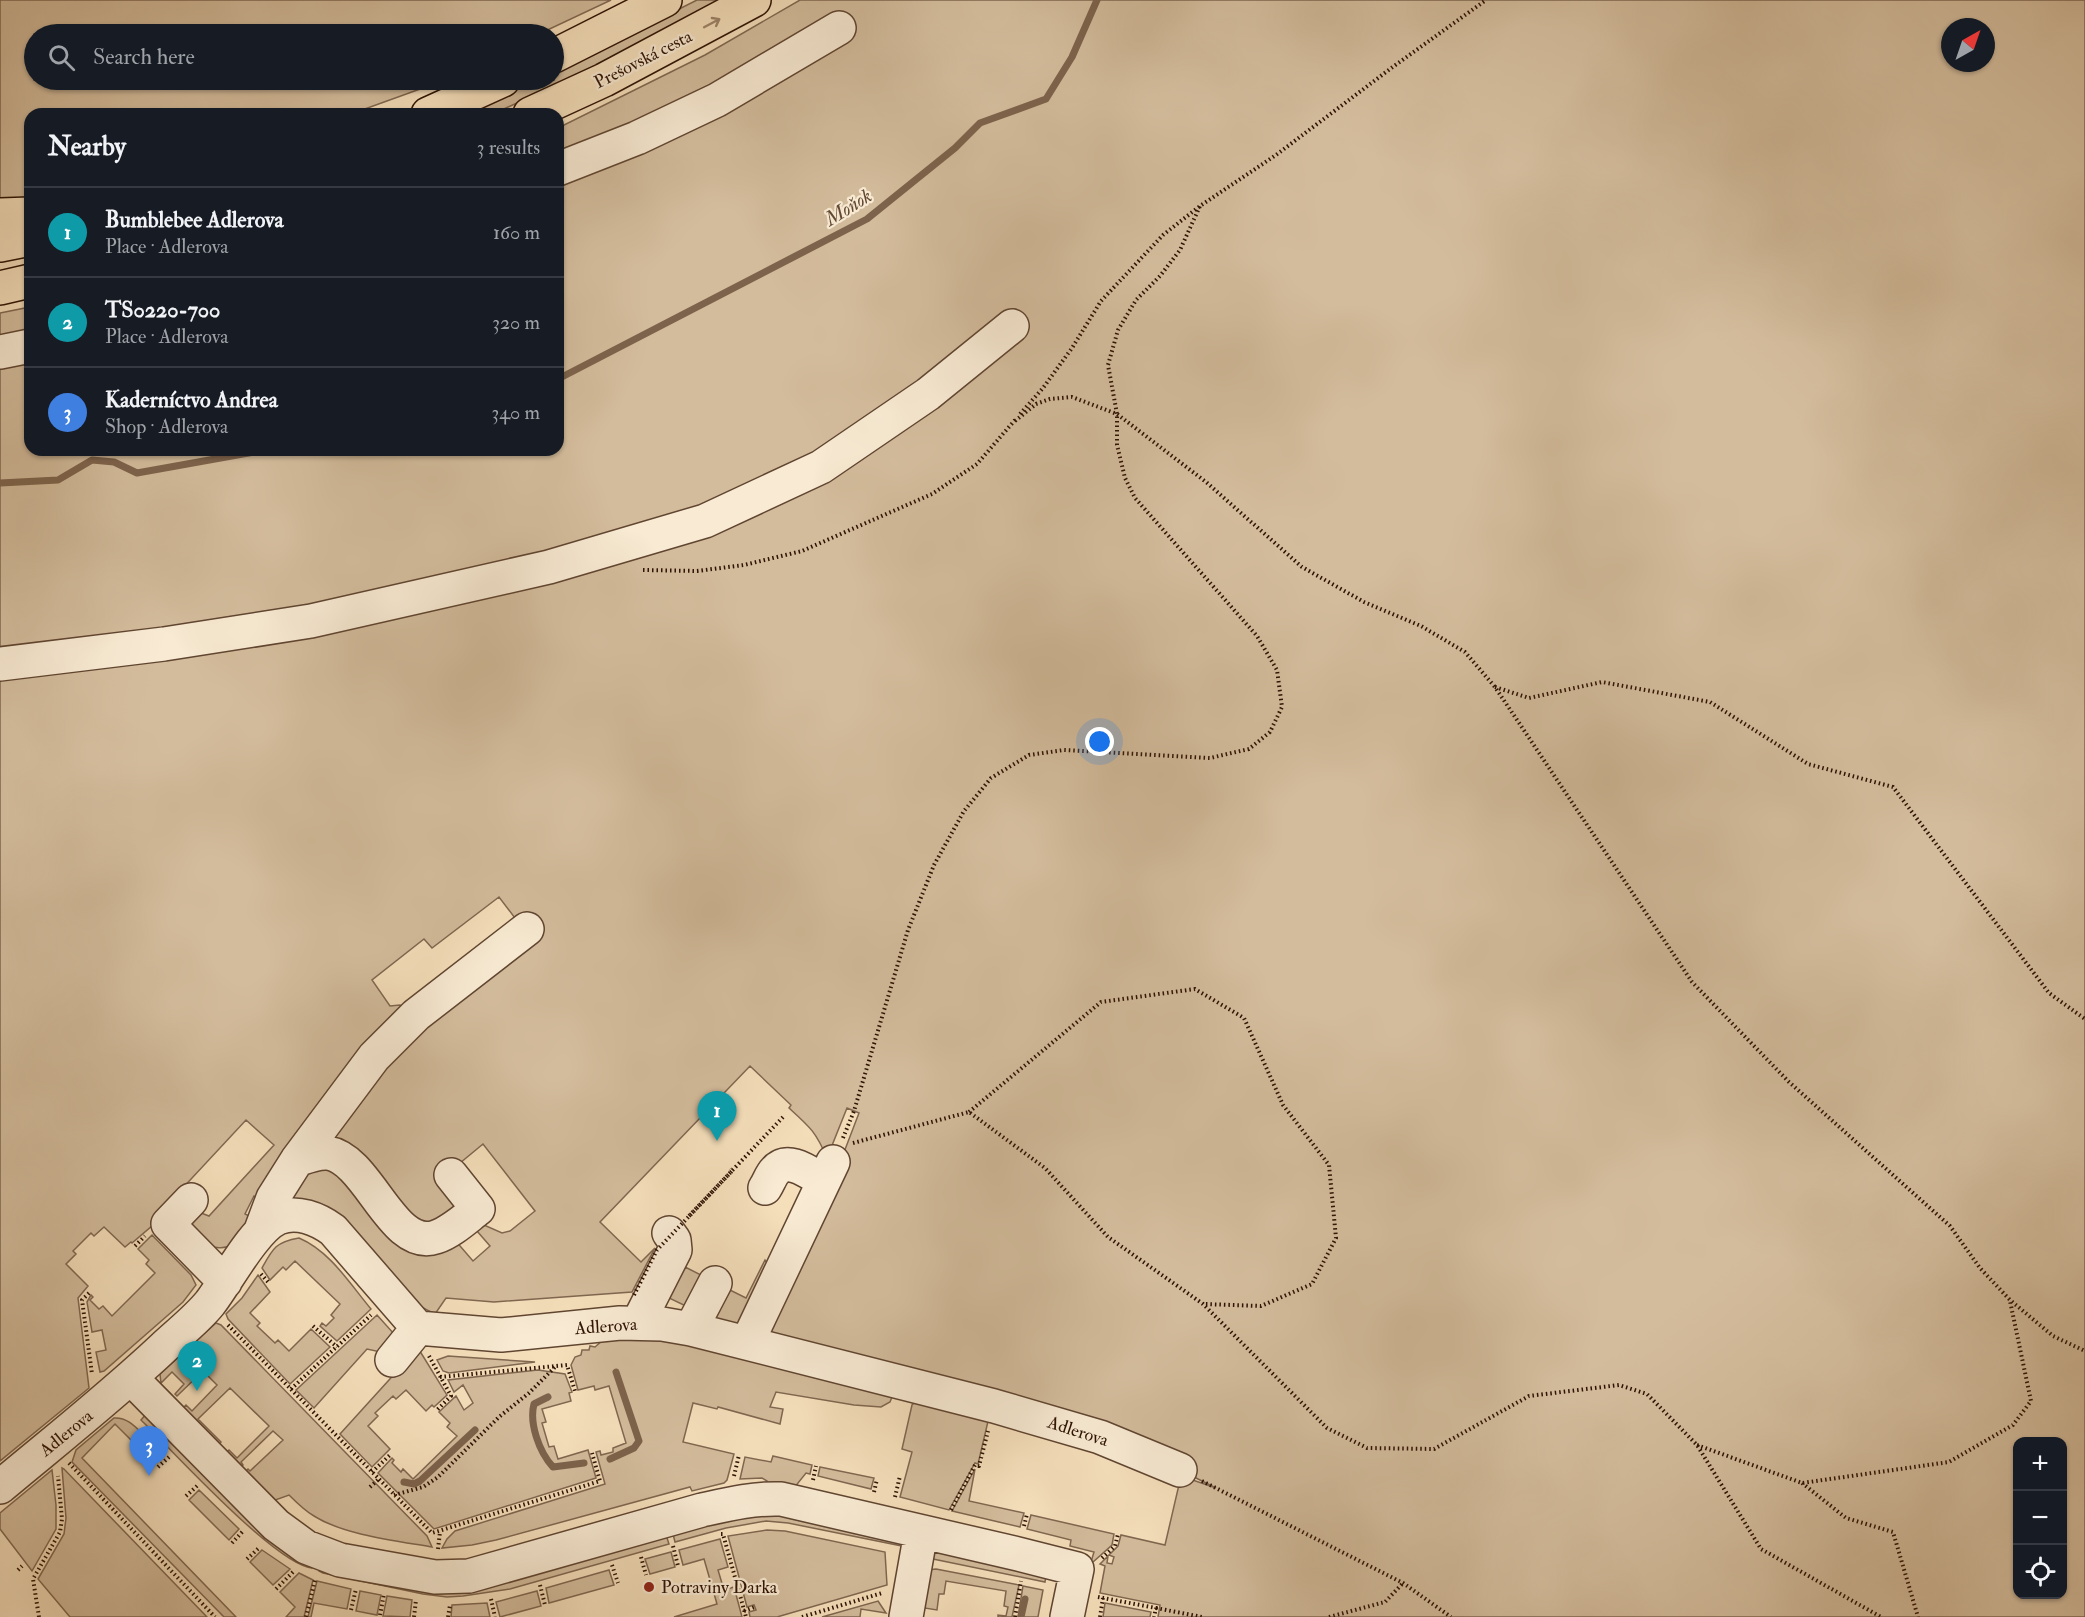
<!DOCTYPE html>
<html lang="en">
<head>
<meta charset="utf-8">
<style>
	:root { --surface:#171b24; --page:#242831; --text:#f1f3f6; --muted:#9ea1a6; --line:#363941; --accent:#db2777 }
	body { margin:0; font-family:"IM FELL Double Pica",serif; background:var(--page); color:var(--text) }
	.controls { position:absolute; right:18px; bottom:18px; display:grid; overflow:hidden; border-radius:12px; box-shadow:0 2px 4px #0004 }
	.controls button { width:54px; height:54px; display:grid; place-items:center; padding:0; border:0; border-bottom:2px solid var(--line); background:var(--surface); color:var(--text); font:30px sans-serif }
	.compass { position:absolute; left:1941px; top:18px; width:54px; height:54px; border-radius:50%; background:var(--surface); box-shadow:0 2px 4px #0004; rotate:40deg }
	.you { position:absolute; left:1100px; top:742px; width:21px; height:21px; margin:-15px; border:4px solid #fff; border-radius:50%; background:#1a73e8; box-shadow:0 0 0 9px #1a73e833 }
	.badge { display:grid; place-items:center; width:39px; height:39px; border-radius:50%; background:var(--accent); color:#fff; font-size:20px; font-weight:700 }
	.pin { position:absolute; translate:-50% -50px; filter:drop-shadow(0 2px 3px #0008) }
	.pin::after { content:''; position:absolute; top:32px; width:21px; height:18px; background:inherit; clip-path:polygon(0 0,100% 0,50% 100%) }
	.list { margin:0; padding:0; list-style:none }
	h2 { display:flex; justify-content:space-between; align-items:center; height:78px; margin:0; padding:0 24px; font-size:26px }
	h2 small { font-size:20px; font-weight:400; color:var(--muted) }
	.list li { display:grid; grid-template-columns:39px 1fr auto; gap:18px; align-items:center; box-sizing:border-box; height:90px; padding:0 24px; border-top:2px solid var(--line) }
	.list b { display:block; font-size:22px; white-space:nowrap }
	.list p { margin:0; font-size:20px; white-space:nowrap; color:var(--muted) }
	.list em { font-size:20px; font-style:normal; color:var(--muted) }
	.icon { flex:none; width:33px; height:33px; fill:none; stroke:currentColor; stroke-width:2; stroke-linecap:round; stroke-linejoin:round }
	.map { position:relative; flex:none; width:2085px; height:1617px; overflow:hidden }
	.search { position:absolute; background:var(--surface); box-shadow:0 2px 4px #0004; left:24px; top:24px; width:540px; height:66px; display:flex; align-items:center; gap:15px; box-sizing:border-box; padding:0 21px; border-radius:33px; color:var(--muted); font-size:22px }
	.panel { position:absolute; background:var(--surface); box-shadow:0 2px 4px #0004; left:24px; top:108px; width:540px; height:348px; border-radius:18px }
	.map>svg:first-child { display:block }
	.green { fill:#d3bc9c; stroke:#806750; stroke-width:1.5; fill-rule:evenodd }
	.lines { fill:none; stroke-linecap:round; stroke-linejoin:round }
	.stream { stroke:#7d634c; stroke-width:7 }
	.minor-casing { stroke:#604531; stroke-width:36 }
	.highway-casing { stroke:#2e1203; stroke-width:36 }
	.path { stroke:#2e1203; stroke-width:4; stroke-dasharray:1.5 3; stroke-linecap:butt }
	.minor { stroke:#f8ead3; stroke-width:33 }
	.highway { stroke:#f5dfbb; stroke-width:33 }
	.path-bridge { stroke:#2e1203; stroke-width:4; stroke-dasharray:1.5 3; stroke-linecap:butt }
	.oneway { stroke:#9b8368 }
	.poi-dot { fill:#8f2418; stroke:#f8ead3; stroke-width:2 }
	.labels { text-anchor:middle; stroke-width:4.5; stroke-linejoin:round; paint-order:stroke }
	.street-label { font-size:18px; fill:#2e1203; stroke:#f8ead3 }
	.poi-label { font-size:18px; fill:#2e1203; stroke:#f8ead3; text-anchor:start }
	.water-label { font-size:20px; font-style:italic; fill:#624833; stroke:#f8ead3 }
</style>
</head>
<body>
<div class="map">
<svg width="2085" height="1617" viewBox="0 0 2085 1617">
	<rect width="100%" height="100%" fill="#f5dfbb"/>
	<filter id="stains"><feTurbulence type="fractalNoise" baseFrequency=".00333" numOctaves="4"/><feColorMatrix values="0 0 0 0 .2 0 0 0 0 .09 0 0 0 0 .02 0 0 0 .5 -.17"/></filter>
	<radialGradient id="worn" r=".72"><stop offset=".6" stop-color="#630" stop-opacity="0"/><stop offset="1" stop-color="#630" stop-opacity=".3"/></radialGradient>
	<path class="green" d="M 0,0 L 611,0 L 539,34 L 34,34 L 34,80 L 445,80 L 351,114 L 30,114 L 30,204 L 0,205 Z
		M 697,0 L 721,0 L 584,72 L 493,114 L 464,114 L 538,80 L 554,80 L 554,72 Z
		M 800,0 L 2085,0 L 2085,1617 L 1158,1617 L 1160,1605 L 1100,1593 L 1105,1566 L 1100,1564 L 1108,1556 L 1107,1563 L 1112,1564 L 1114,1557 L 1109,1555 L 1118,1546 L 1121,1535 L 1165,1545 L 1181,1476 L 1216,1488 L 1180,1470 L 1182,1463 L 1099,1423 L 780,1342 L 767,1335 L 828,1194 L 859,1113 L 847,1108 L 827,1158 C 816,1132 810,1127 789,1108 L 791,1105 L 750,1066 L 600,1222 L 641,1262 L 655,1248 L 632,1292 L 494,1302 L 446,1298 L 435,1314 C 425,1309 415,1304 407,1297 C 400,1291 395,1282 389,1275 C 357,1234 339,1197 280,1206 L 309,1161 C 346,1137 386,1234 419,1244 C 431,1247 441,1239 454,1239 L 473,1261 L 490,1246 L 470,1223 L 475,1221 L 502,1233 L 510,1231 L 535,1211 L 483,1144 L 442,1178 L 461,1216 C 453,1223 443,1231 433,1232 C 402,1236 368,1168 342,1154 C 334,1149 324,1149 315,1148 C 340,1113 363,1076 393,1045 C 434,1002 486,968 533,933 L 525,923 L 456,977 L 447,978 L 518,922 L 499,897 L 432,948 L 424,939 L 372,980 L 390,1006 L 400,1005 L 410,1013 C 382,1040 358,1069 335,1100 C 321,1119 312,1140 292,1153 L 287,1147 L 260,1199 L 254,1196 L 245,1214 L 251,1217 C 246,1226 241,1239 232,1245 C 215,1255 181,1237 192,1213 L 196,1211 L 209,1216 L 274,1145 L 246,1120 L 151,1222 L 153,1225 L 132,1243 L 131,1242 L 125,1247 L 104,1227 L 94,1236 L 91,1233 L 73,1251 L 76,1254 L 66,1264 L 88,1286 L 78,1298 L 89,1388 L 0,1461 L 0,313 L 30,307 L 30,450 L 558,450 L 558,128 L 705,55 ZM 1950,27 L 1986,27 L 1986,63 L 1950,63 ZM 2018,1442 L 2062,1442 L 2062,1594 L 2018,1594 Z
		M 152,1235 L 191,1275 L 196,1285 L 183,1302 L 104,1371 L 100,1372 L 96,1352 L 106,1350 L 102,1330 L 92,1332 L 87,1302 L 91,1295 L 93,1297 L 90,1300 L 99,1309 L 103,1306 L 112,1316 L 155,1273 L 146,1264 L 149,1260 L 138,1249 Z
		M 299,1238 C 330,1251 350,1284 371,1309 L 337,1341 L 320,1326 L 322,1323 L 326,1326 L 334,1318 L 331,1315 L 340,1304 L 295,1261 L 286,1270 L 283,1267 L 270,1280 L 262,1268 C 273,1248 276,1242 299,1238 Z
		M 765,1260 L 772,1268 L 737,1327 L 710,1318 L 726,1288 L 746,1298 Z
		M 685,1267 L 707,1278 L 692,1309 L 669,1298 Z
		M 258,1275 L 270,1292 L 250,1313 L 260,1323 L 257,1326 L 275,1343 L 278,1340 L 289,1351 L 311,1329 L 330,1347 L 290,1384 L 228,1319 L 226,1314 L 242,1298 Z
		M 377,1315 L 395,1335 L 385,1353 L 367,1349 L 314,1408 L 296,1390 Z
		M 216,1323 L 221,1325 L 427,1536 L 432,1547 C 397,1541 344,1535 314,1516 C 305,1511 297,1503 289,1495 L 267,1503 L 241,1476 L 248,1469 L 250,1471 L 283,1440 L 273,1431 L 241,1462 L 243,1465 L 237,1472 L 222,1456 L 229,1450 L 237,1458 L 269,1426 L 230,1388 L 198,1419 L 221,1442 L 215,1449 L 179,1412 L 186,1405 L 192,1411 L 217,1385 L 203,1371 L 177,1396 L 175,1394 L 184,1384 L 172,1372 L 161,1383 L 160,1374 Z
		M 656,1335 L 892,1397 L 890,1402 L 881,1407 L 854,1405 L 776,1392 L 770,1407 L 783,1409 L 780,1424 L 718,1407 L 717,1409 L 693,1403 L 683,1442 L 734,1454 L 727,1480 L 724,1483 L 692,1491 L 690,1487 L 496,1540 L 472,1545 L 442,1548 L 447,1539 L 455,1531 L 605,1484 L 596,1452 L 600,1451 L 601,1455 L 613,1452 L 613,1448 L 626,1443 L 609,1386 L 595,1390 L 594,1386 L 578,1390 L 571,1365 L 575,1357 L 581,1355 L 582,1350 L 589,1350 L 590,1346 L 595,1347 L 603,1340 Z
		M 418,1348 L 447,1395 L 434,1407 L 432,1405 L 426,1411 L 406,1390 L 396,1399 L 393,1396 L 375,1413 L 378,1416 L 368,1426 L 390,1449 L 372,1467 L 340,1434 Z
		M 448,1356 L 535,1362 L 449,1373 L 443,1371 L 437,1360 Z
		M 538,1370 L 565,1374 L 572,1392 L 569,1393 L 571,1401 L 542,1409 L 546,1422 L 542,1423 L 549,1447 L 554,1446 L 558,1459 L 588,1450 L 596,1478 L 434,1529 L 378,1473 L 392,1458 L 394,1460 L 392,1463 L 401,1472 L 403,1469 L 413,1479 L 457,1436 L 447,1427 L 450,1423 L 439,1412 L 456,1396 L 464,1410 L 473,1403 L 463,1385 L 454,1392 L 448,1380 Z
		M 918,1399 L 989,1417 L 978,1464 L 975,1463 L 949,1510 L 900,1497 L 912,1452 L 902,1449 L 912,1405 Z
		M 147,1413 L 313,1566 L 312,1568 C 275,1564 172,1450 141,1420 Z
		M 114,1418 C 129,1417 137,1429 148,1439 L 139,1448 L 115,1424 L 82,1458 L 236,1617 L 224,1617 L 72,1462 L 76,1450 Z
		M 773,1456 L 812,1465 L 810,1474 L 806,1473 L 794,1488 L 767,1486 L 767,1481 L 762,1478 L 740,1479 L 745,1457 L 771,1462 Z
		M 820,1467 L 874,1478 L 871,1489 L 818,1476 Z
		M 62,1468 L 64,1469 L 207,1617 L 70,1617 L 38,1579 L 64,1534 L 66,1518 Z
		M 975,1469 L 969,1501 L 1024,1513 L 1020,1527 L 952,1511 Z
		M 52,1470 L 56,1505 L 56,1529 L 32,1571 L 0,1529 L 0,1513 Z
		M 199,1490 L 239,1529 L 229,1540 L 189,1500 Z
		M 788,1514 L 895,1538 L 902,1546 L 788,1523 L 766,1521 L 726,1528 L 675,1542 L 673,1534 L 733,1518 Z
		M 1031,1515 L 1114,1534 L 1112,1545 L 1093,1562 L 1091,1562 L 1094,1552 L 1070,1546 L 1071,1540 L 1027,1529 Z
		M 767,1530 L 785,1531 L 885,1552 L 887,1585 L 777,1617 L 750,1617 L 749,1612 L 756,1610 L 754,1605 L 747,1607 L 728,1536 Z
		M 666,1535 L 669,1544 L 510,1589 L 463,1596 L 447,1597 L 423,1594 L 323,1573 L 319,1571 L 319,1567 L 351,1575 Z
		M 720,1539 L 728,1567 L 718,1570 L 724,1590 L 734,1587 L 742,1617 L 674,1617 L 717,1604 L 704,1559 L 683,1565 L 679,1550 Z
		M 932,1548 L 1046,1575 L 1045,1582 L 933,1559 L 930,1558 Z
		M 262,1550 L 290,1569 L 273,1585 L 250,1562 Z
		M 671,1552 L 675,1567 L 650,1574 L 645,1559 Z
		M 936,1569 L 1019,1585 L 1012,1617 L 998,1617 L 998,1615 L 1006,1616 L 1008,1607 L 1004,1606 L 1006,1591 L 946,1581 L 944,1594 L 939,1594 L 937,1610 L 918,1607 L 927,1570 Z
		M 609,1570 L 614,1585 L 549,1603 L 546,1588 Z
		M 299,1573 L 313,1580 L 304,1617 L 286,1617 L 295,1607 L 280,1592 Z
		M 317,1581 L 351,1589 L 347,1609 L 314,1603 L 311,1617 L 308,1617 Z
		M 1023,1586 L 1043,1590 L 1038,1617 L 1018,1617 Z
		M 360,1591 L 381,1595 L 377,1615 L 356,1611 Z
		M 537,1591 L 541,1606 L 500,1617 L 496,1602 Z
		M 387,1596 L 412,1600 L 410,1617 L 383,1616 Z
		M 878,1601 L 886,1613 L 861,1609 L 860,1617 L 822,1617 Z
		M 487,1603 L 490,1617 L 451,1617 L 452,1605 Z
		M 1105,1603 L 1151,1612 L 1150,1617 L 1103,1617 Z"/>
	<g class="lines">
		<path class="stream" d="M 558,379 L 867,219 L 955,148 L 980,123 L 1046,99 L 1072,57 L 1097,0
			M 0,483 L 58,480 L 92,460 L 114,462 L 137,473 L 265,450
			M 548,1397 L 534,1404 C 529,1423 539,1452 553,1467 L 584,1463
			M 610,1459 L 634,1448 L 639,1441 L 616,1372
			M 404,1482 L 414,1484 L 420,1481 L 475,1430
			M 1021,1617 L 1025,1599"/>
		<defs>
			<path id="minor" d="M 558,169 L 637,138 L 717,100 L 839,28
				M 0,352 L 30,346
				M 0,664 L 164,644 L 311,621 L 549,567 L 705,521 L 821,467 L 928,394 L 1012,326
				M 297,1160 C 308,1156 317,1152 328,1153 C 369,1159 392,1252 436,1237 C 451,1232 465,1219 478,1209 L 451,1175
				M 765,1188 C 769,1182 771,1175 775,1171 C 788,1155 811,1174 824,1181
				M 191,1200 L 168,1224 L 225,1282
				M 261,1230 L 273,1198 L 297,1160 L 374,1057 L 416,1015 L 527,929
				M 638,1323 L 675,1250 L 674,1240 L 669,1233
				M 691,1329 L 715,1283
				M 747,1343 L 833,1162
				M 392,1360 L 418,1328
				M 131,1378 L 276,1525 L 306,1547 L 340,1560 L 435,1577 L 469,1576 L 702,1510 C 729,1504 754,1498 781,1499 L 1018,1554 L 1077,1569 L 1067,1617
				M 0,1487 C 55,1441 111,1397 164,1347 C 179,1333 197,1319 210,1303 C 227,1281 254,1229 278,1218 C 297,1210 318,1219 333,1230 L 418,1328 L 501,1335 L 620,1323 L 662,1324 L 691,1329 L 994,1406 L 1100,1437 L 1180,1470
				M 906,1617 L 921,1532"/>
			<path id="highway" d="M 554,56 L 665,0
				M 428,114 L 503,80
				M 530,114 L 604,80 L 754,0
				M 0,215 L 30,214
				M 0,245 L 30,239
				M 0,288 L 30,281"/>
		</defs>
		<use href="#minor" class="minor-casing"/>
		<use href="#highway" class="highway-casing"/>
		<path class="path" d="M 1020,414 L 1043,388 L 1072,348 L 1101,301 L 1163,235 L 1200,206 L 1276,155 L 1394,66 L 1486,0
			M 1015,421 L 1036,404 L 1050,399 L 1072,397 L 1117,414 L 1206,482 L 1302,567 L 1364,602 L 1421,626 L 1465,652 L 1495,687 L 1692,982 L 1789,1082 L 1950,1226 L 1980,1268 L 2010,1300 L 2053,1336 L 2085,1351
			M 643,570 L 697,571 L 744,565 L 802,551 L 932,494 L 977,464 L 1015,420
			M 1495,687 L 1529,698 L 1602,682 L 1710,702 L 1808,764 L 1893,787 L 2049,993 L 2085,1019
			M 969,1112 L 1101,1002 L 1195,989 L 1244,1018 L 1283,1105 L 1329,1165 L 1336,1238 L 1312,1284 L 1261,1306 L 1204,1304
			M 843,1138 L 854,1111 L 908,930 L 934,865 L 964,811 L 991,778 L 1029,755 L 1064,750 L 1210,758 L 1249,749 L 1270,732 L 1282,707 L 1277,670 L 1257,636 L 1135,498 L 1125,478 L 1117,445 L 1117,414 L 1108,365 L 1118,330 L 1136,300 L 1160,276 L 1180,250 L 1200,206
			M 853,1143 L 969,1112 L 1045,1168 L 1108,1237 L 1203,1304 L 1327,1428 L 1367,1448 L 1434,1449 L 1529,1396 L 1619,1385 L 1647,1394 L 1697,1445 L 1761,1549 L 1881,1617
			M 689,1216 L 784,1116
			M 135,1246 L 145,1236
			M 261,1274 L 268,1282
			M 89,1293 L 82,1300 L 92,1374
			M 228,1325 L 432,1533 L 600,1481 L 592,1453
			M 313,1326 L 337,1347
			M 429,1356 L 451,1396 L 437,1410
			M 440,1377 L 567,1365 L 575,1391
			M 291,1389 L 371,1315
			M 1697,1445 L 1802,1483 L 1949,1462 L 2013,1425 L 2031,1401 L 2010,1301
			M 142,1451 L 153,1440
			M 69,1463 L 215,1617
			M 158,1467 L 169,1457
			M 372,1472 L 390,1455
			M 734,1476 L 739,1455
			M 813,1480 L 816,1466
			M 1202,1481 L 1403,1583 L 1451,1617
			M 1802,1483 L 1846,1518 L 1893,1532 L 1918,1617
			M 370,1487 L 379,1479
			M 874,1492 L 877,1479
			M 394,1495 L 423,1487 L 438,1477 L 499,1417 L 529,1393 L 556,1366
			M 186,1496 L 198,1485
			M 895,1497 L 900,1476
			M 951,1510 L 975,1465 L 979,1466 L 988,1431
			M 1024,1526 L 1027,1514
			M 721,1534 L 723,1534 L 746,1617
			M 232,1543 L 244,1530
			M 673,1546 L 678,1566
			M 438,1549 L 440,1532
			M 641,1557 L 646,1575
			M 1102,1558 L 1115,1546 L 1118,1534
			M 247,1559 L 260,1547
			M 612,1565 L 618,1583
			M 18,1570 L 22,1566
			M 540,1585 L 545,1605
			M 276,1589 L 294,1571
			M 1098,1597 L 1156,1608 L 1154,1617
			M 491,1599 L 495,1617
			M 1156,1608 L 1202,1617
			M 351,1610 L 356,1589
			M 744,1611 L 755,1607
			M 380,1615 L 384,1594
			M 39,1617 L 33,1579 L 60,1532 L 62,1519 L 58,1476
			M 306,1617 L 315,1580
			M 414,1617 L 416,1600
			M 448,1617 L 450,1605
			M 802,1617 L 882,1593
			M 1015,1617 L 1021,1581
			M 1100,1617 L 1103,1598
			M 1329,1617 L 1385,1602 L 1403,1583"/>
		<use href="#minor" class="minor"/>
		<use href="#highway" class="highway"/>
		<path class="path-bridge" d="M 634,1295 L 657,1250 L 732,1171 L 730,1169"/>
	</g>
	<defs><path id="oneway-shaft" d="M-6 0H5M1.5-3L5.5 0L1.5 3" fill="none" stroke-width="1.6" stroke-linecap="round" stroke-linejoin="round" transform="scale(1.5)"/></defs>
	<use class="oneway" href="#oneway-shaft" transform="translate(712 23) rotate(-28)"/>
	<circle class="poi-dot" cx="649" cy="1587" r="6"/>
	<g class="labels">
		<g class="street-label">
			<text transform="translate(643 59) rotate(-27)" y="6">Prešovská cesta</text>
			<text transform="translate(606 1326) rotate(-4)" y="6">Adlerova</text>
			<text transform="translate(1078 1431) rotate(18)" y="6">Adlerova</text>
			<text transform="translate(66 1433) rotate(-39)" y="6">Adlerova</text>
		</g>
		<g class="poi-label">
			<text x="661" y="1593">Potraviny Darka</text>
		</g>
		<g class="water-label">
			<text transform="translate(848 207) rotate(-32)" y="7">Moňok</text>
		</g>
	</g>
	<rect width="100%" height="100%" filter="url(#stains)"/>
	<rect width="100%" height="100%" fill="url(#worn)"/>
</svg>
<div class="controls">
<button>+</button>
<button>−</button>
<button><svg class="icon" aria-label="locate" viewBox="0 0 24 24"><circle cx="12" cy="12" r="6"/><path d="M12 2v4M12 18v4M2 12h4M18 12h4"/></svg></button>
</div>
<svg class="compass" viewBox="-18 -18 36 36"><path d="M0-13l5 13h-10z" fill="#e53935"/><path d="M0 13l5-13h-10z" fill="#9ea1a6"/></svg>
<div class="you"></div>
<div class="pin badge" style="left:717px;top:1141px;background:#0f9aa8">1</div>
<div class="pin badge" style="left:197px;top:1391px;background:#0f9aa8">2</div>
<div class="pin badge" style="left:149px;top:1476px;background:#3f7fe0">3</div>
<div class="search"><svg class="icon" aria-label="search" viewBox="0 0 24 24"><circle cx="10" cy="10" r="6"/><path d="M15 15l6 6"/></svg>Search here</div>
<section class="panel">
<h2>Nearby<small>3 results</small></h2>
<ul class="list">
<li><span class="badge" style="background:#0f9aa8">1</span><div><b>Bumblebee Adlerova</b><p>Place · Adlerova</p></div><em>160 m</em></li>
<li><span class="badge" style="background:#0f9aa8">2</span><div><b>TS0220-700</b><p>Place · Adlerova</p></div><em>320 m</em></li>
<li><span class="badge" style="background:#3f7fe0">3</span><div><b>Kaderníctvo Andrea</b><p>Shop · Adlerova</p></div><em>340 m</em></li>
</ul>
</section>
</div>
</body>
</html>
